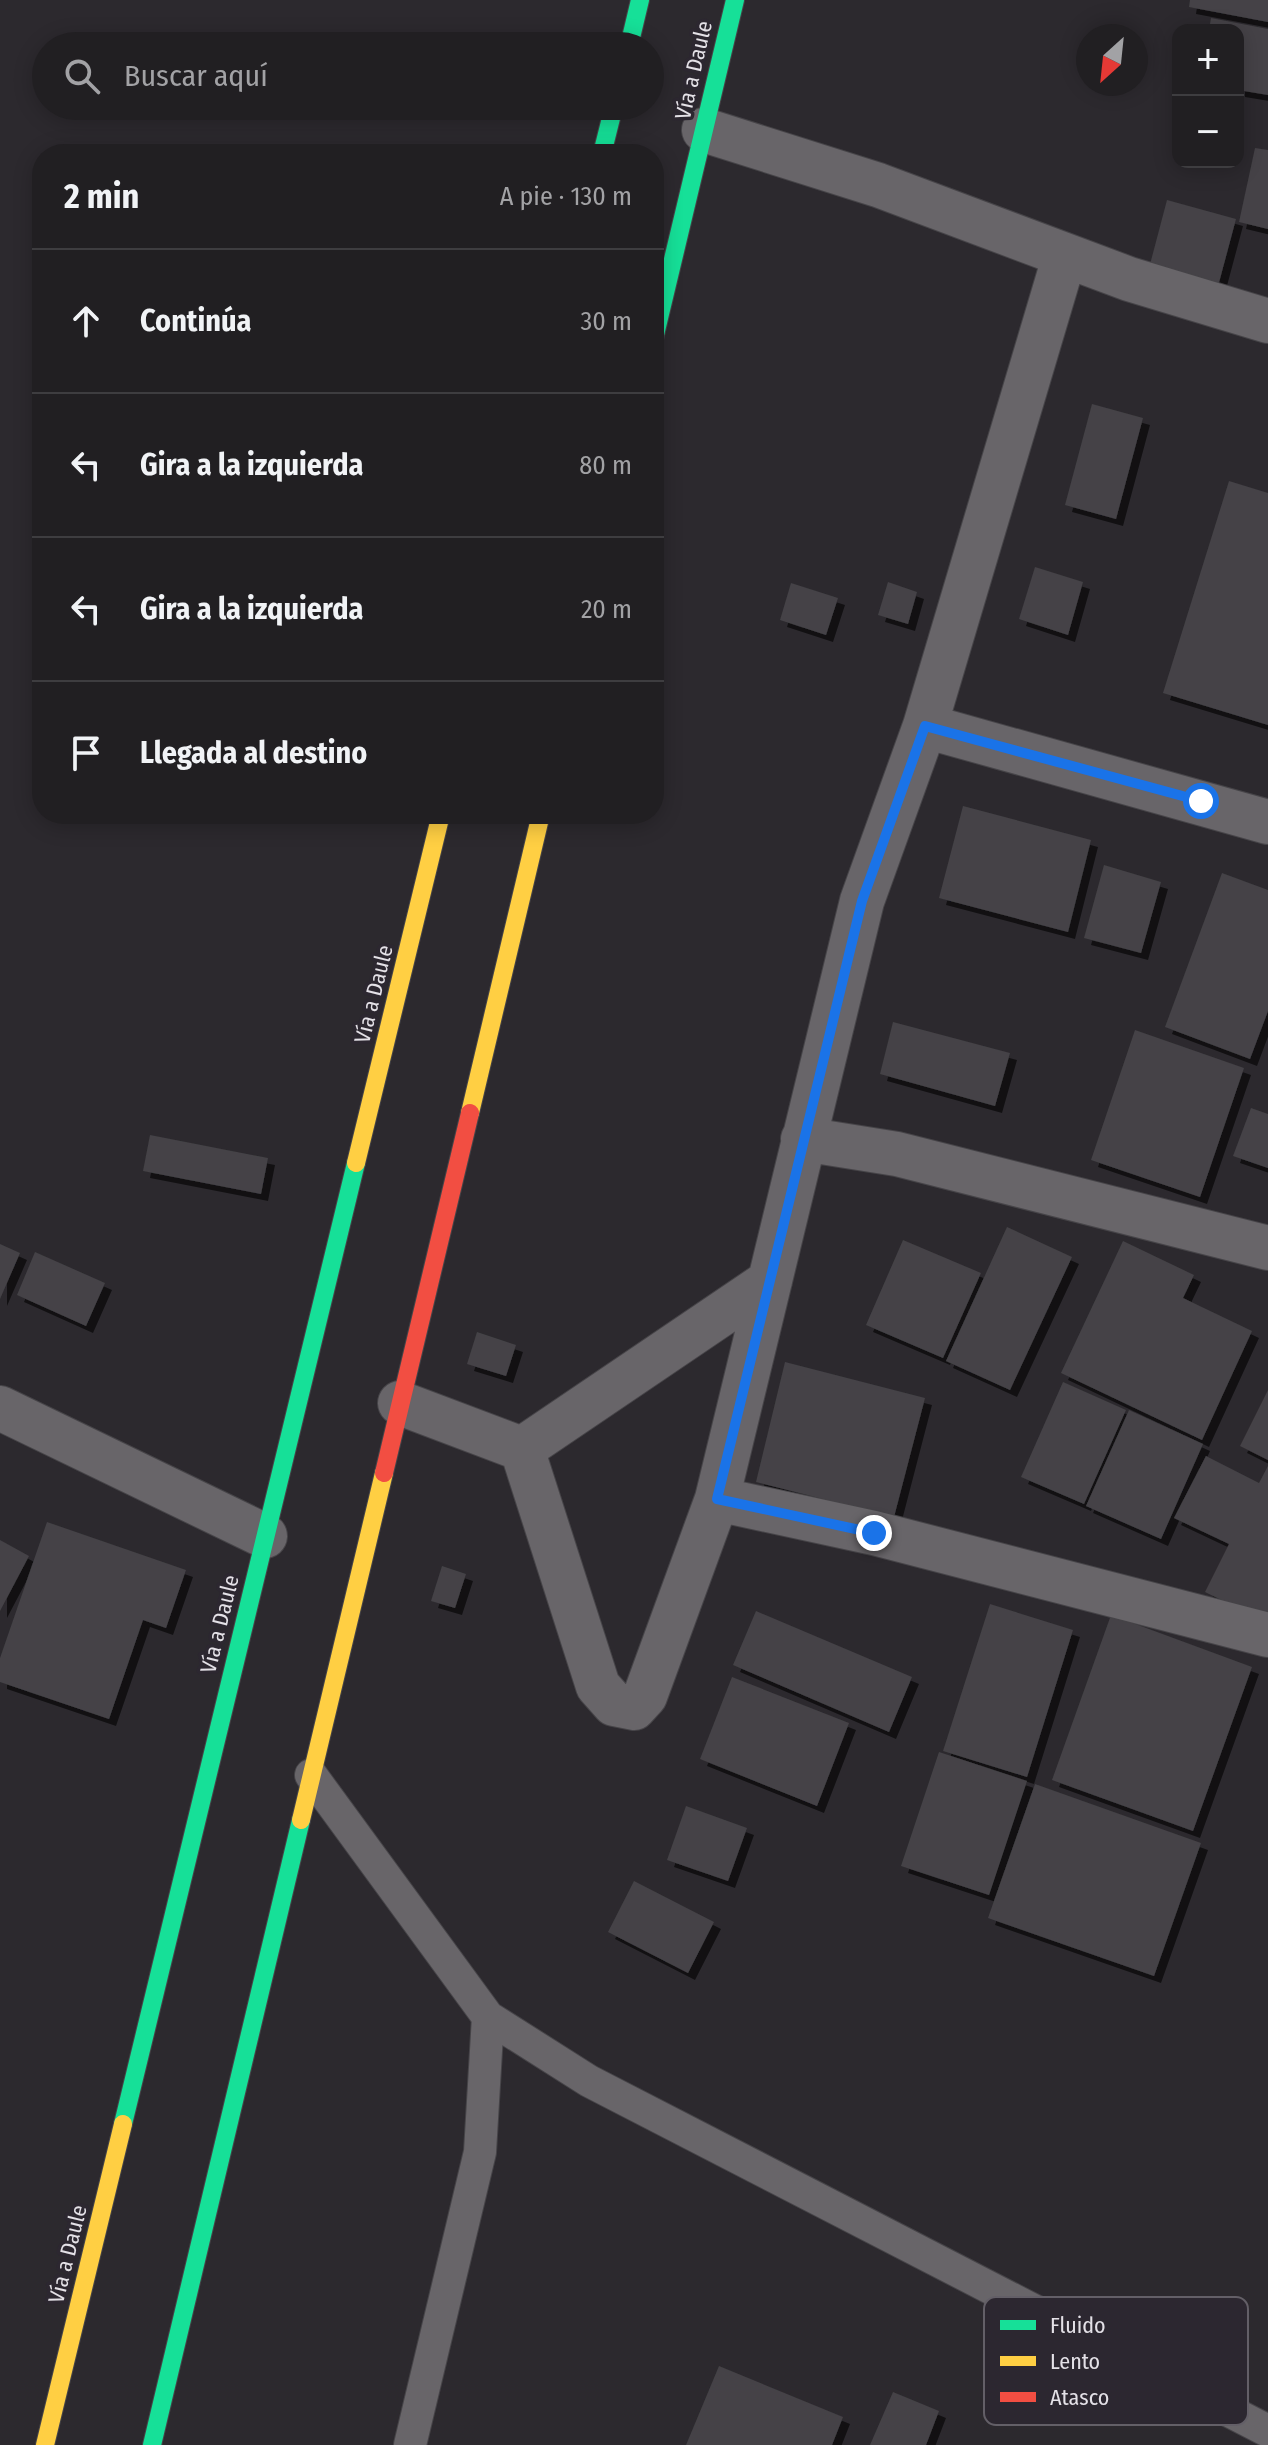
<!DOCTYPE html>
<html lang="es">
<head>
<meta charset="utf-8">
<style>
	:root { --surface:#211f22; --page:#2d2c2f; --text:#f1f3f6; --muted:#a2a2a5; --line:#3e3d40 }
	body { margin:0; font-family:"Fira Sans Condensed",sans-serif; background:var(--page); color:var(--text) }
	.controls { position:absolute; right:24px; top:24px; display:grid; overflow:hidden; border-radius:16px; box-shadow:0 4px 20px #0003 }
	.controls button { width:72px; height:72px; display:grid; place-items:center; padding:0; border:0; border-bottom:2px solid var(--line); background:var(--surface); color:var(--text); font:40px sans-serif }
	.compass { position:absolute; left:1076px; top:24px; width:72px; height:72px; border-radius:50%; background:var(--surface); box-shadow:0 4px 20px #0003; rotate:207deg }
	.stop { position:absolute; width:24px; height:24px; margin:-18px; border:6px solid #1a73e8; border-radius:50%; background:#fff }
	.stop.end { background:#1a73e8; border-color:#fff; box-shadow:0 2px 8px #0008 }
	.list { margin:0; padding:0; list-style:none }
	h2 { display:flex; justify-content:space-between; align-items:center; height:104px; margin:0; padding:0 32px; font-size:34px }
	h2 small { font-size:26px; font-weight:400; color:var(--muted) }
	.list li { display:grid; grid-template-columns:52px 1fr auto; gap:24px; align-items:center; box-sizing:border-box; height:144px; padding:0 32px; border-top:2px solid var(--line) }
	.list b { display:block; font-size:30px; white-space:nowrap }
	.list em { font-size:26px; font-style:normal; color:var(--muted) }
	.icon { flex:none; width:44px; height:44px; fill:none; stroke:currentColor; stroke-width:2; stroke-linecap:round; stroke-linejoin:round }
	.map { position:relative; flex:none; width:1268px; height:2445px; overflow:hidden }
	.search { position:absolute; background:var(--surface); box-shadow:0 4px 20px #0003; left:32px; top:32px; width:632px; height:88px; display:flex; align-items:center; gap:20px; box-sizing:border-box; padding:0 28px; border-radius:44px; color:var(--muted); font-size:30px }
	.panel { position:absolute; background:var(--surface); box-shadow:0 4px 20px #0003; left:32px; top:144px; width:632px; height:680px; border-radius:32px }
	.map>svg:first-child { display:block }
	.building { fill:#444246; filter:url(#shadow) }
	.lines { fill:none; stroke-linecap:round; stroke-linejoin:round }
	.lane-casing { stroke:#464448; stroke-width:34 }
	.street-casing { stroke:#464448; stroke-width:46 }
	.fast-casing { stroke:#464448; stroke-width:20 }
	.slow-casing { stroke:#464448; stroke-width:20 }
	.jam-casing { stroke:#464448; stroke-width:20 }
	.lane { stroke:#686569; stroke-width:32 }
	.street { stroke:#686569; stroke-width:44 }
	.fast { stroke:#16e098; stroke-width:18 }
	.slow { stroke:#ffcf43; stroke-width:18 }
	.jam { stroke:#f24e42; stroke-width:18 }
	.route { stroke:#1a73e8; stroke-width:10 }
	.labels { text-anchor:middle; stroke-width:7; stroke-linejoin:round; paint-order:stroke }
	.street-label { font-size:22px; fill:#e4e1e7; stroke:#2c2730 }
	.key { fill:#2c2730; stroke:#635f67; stroke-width:2 }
	.key-label { font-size:22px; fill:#e4e1e7 }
</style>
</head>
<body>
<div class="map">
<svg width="1268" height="2445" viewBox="0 0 1268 2445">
	<defs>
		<filter id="shadow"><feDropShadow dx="7" dy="7" stdDeviation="0" flood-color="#0009"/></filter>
	</defs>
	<rect width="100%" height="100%" fill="#2c292e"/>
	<path class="building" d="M 1190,0 L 1268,0 L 1268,22 L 1189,7 Z
		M 1211,18 L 1268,29 L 1268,95 L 1238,90 L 1238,30 L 1209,30 Z
		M 1255,148 L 1268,150 L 1268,229 L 1239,222 Z
		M 1167,200 L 1236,219 L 1217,290 L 1148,272 Z
		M 1092,404 L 1143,418 L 1116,519 L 1065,505 Z
		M 1229,481 L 1268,493 L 1268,725 L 1163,693 Z
		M 1035,567 L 1083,582 L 1068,635 L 1019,619 Z
		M 888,582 L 917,592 L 908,624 L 878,615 Z
		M 791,583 L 838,598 L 826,635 L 780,620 Z
		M 963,806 L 1091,840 L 1068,932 L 939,898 Z
		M 1104,865 L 1161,882 L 1141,953 L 1084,938 Z
		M 1222,873 L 1268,890 L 1268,1011 L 1250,1059 L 1165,1027 Z
		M 893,1022 L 1010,1053 L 995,1106 L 880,1074 Z
		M 1135,1030 L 1244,1068 L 1200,1197 L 1091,1160 Z
		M 1251,1108 L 1268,1114 L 1268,1168 L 1233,1156 Z
		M 150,1135 L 268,1158 L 261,1194 L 143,1171 Z
		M 1007,1227 L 1072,1257 L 1010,1390 L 946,1361 Z
		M 903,1240 L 981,1273 L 943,1358 L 866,1325 Z
		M 1123,1241 L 1194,1275 L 1183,1298 L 1252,1331 L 1202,1440 L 1061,1373 Z
		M 0,1244 L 20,1253 L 0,1299 Z
		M 35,1252 L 105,1283 L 86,1326 L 17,1295 Z
		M 477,1332 L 516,1345 L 506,1376 L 467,1364 Z
		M 785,1362 L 925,1398 L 894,1517 L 756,1482 Z
		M 1063,1382 L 1126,1410 L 1084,1504 L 1021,1477 Z
		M 1268,1390 L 1268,1460 L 1240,1446 Z
		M 1129,1410 L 1203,1444 L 1161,1539 L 1086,1506 Z
		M 1206,1456 L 1259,1483 L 1268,1466 L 1268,1623 L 1205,1592 L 1229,1544 L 1174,1518 Z
		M 47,1522 L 186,1570 L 166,1628 L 143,1620 L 109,1719 L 0,1682 L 0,1658 Z
		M 0,1540 L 29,1556 L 0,1611 Z
		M 442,1566 L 466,1574 L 455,1608 L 431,1601 Z
		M 990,1604 L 1073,1630 L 1027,1777 L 943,1751 Z
		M 756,1611 L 912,1677 L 889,1732 L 733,1665 Z
		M 1111,1615 L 1252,1667 L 1193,1831 L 1052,1780 Z
		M 732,1677 L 849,1723 L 817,1806 L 700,1759 Z
		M 939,1752 L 1027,1781 L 989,1895 L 901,1866 Z
		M 1035,1784 L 1201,1843 L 1154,1976 L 988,1918 Z
		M 686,1806 L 747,1828 L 728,1881 L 667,1860 Z
		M 634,1881 L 714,1922 L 688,1973 L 608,1932 Z
		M 719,2366 L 843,2417 L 832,2445 L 686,2445 Z
		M 893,2392 L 939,2411 L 926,2445 L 870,2445 Z"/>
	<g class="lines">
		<defs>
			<path id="lane" d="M 311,1775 L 488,2017 L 480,2152 L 410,2445
				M 488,2017 L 589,2081 L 1268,2431"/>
			<path id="street" d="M 704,130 L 878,185 L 1129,279 L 1268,321
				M 925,726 L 1065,255
				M 803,1139 L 897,1154 L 1268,1248
				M 400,1403 L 522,1449
				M 0,1408 L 265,1536
				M 522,1449 L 598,1686 L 614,1704 L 634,1708 L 645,1696 L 717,1499 L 862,901 L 925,726 L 1268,822
				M 522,1449 L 770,1281
				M 717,1499 L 874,1533 L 1268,1635"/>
			<path id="fast" d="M 629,46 L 640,0
				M 602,154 L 614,106
				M 654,339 L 735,0
				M 123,2124 L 356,1163
				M 152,2445 L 301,1820"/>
			<path id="slow" d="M 470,1113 L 541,814
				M 356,1163 L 441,814
				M 301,1820 L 384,1473
				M 45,2445 L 123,2124"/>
			<path id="jam" d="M 384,1473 L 470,1113"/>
		</defs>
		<use href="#lane" class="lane-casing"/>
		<use href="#street" class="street-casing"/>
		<use href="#fast" class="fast-casing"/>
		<use href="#slow" class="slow-casing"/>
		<use href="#jam" class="jam-casing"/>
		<use href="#lane" class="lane"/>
		<use href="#street" class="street"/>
		<use href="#fast" class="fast"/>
		<use href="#slow" class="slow"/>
		<use href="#jam" class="jam"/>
	</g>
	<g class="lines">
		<path class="route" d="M 874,1533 L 717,1499 L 862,901 L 925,726 L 1201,801"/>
	</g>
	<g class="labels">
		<g class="street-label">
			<text transform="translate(693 70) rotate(-77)" y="8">Vía a Daule</text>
			<text transform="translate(373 994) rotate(-76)" y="8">Vía a Daule</text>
			<text transform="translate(219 1624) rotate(-76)" y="8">Vía a Daule</text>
			<text transform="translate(67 2254) rotate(-76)" y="8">Vía a Daule</text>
		</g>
	</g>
	<rect x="984" y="2297" width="264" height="128" rx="12" class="key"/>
	<rect x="1000" y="2320" width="36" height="10" fill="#16e098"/>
	<rect x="1000" y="2356" width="36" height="10" fill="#ffcf43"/>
	<rect x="1000" y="2392" width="36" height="10" fill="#f24e42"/>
	<g class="key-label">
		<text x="1050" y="2333">Fluido</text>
		<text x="1050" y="2369">Lento</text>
		<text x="1050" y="2405">Atasco</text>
	</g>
</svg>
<div class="controls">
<button>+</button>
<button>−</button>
</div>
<svg class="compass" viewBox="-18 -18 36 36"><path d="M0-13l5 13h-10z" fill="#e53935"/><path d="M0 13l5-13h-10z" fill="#a2a2a5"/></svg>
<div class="stop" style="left:1201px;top:801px"></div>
<div class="stop end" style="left:874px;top:1533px"></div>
<div class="search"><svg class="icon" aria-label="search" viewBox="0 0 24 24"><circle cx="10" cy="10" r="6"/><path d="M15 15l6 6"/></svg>Buscar aquí</div>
<section class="panel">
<h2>2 min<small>A pie · 130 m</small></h2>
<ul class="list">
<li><svg class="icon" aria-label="ahead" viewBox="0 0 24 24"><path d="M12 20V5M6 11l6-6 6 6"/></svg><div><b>Continúa</b></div><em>30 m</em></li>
<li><svg class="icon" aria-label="left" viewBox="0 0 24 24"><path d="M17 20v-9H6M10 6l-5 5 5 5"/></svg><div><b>Gira a la izquierda</b></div><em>80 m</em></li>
<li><svg class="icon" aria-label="left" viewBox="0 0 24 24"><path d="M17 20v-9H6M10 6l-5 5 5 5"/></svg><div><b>Gira a la izquierda</b></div><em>20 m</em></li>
<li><svg class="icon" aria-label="arrive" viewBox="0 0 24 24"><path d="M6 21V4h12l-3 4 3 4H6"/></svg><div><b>Llegada al destino</b></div></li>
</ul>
</section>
</div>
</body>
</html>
